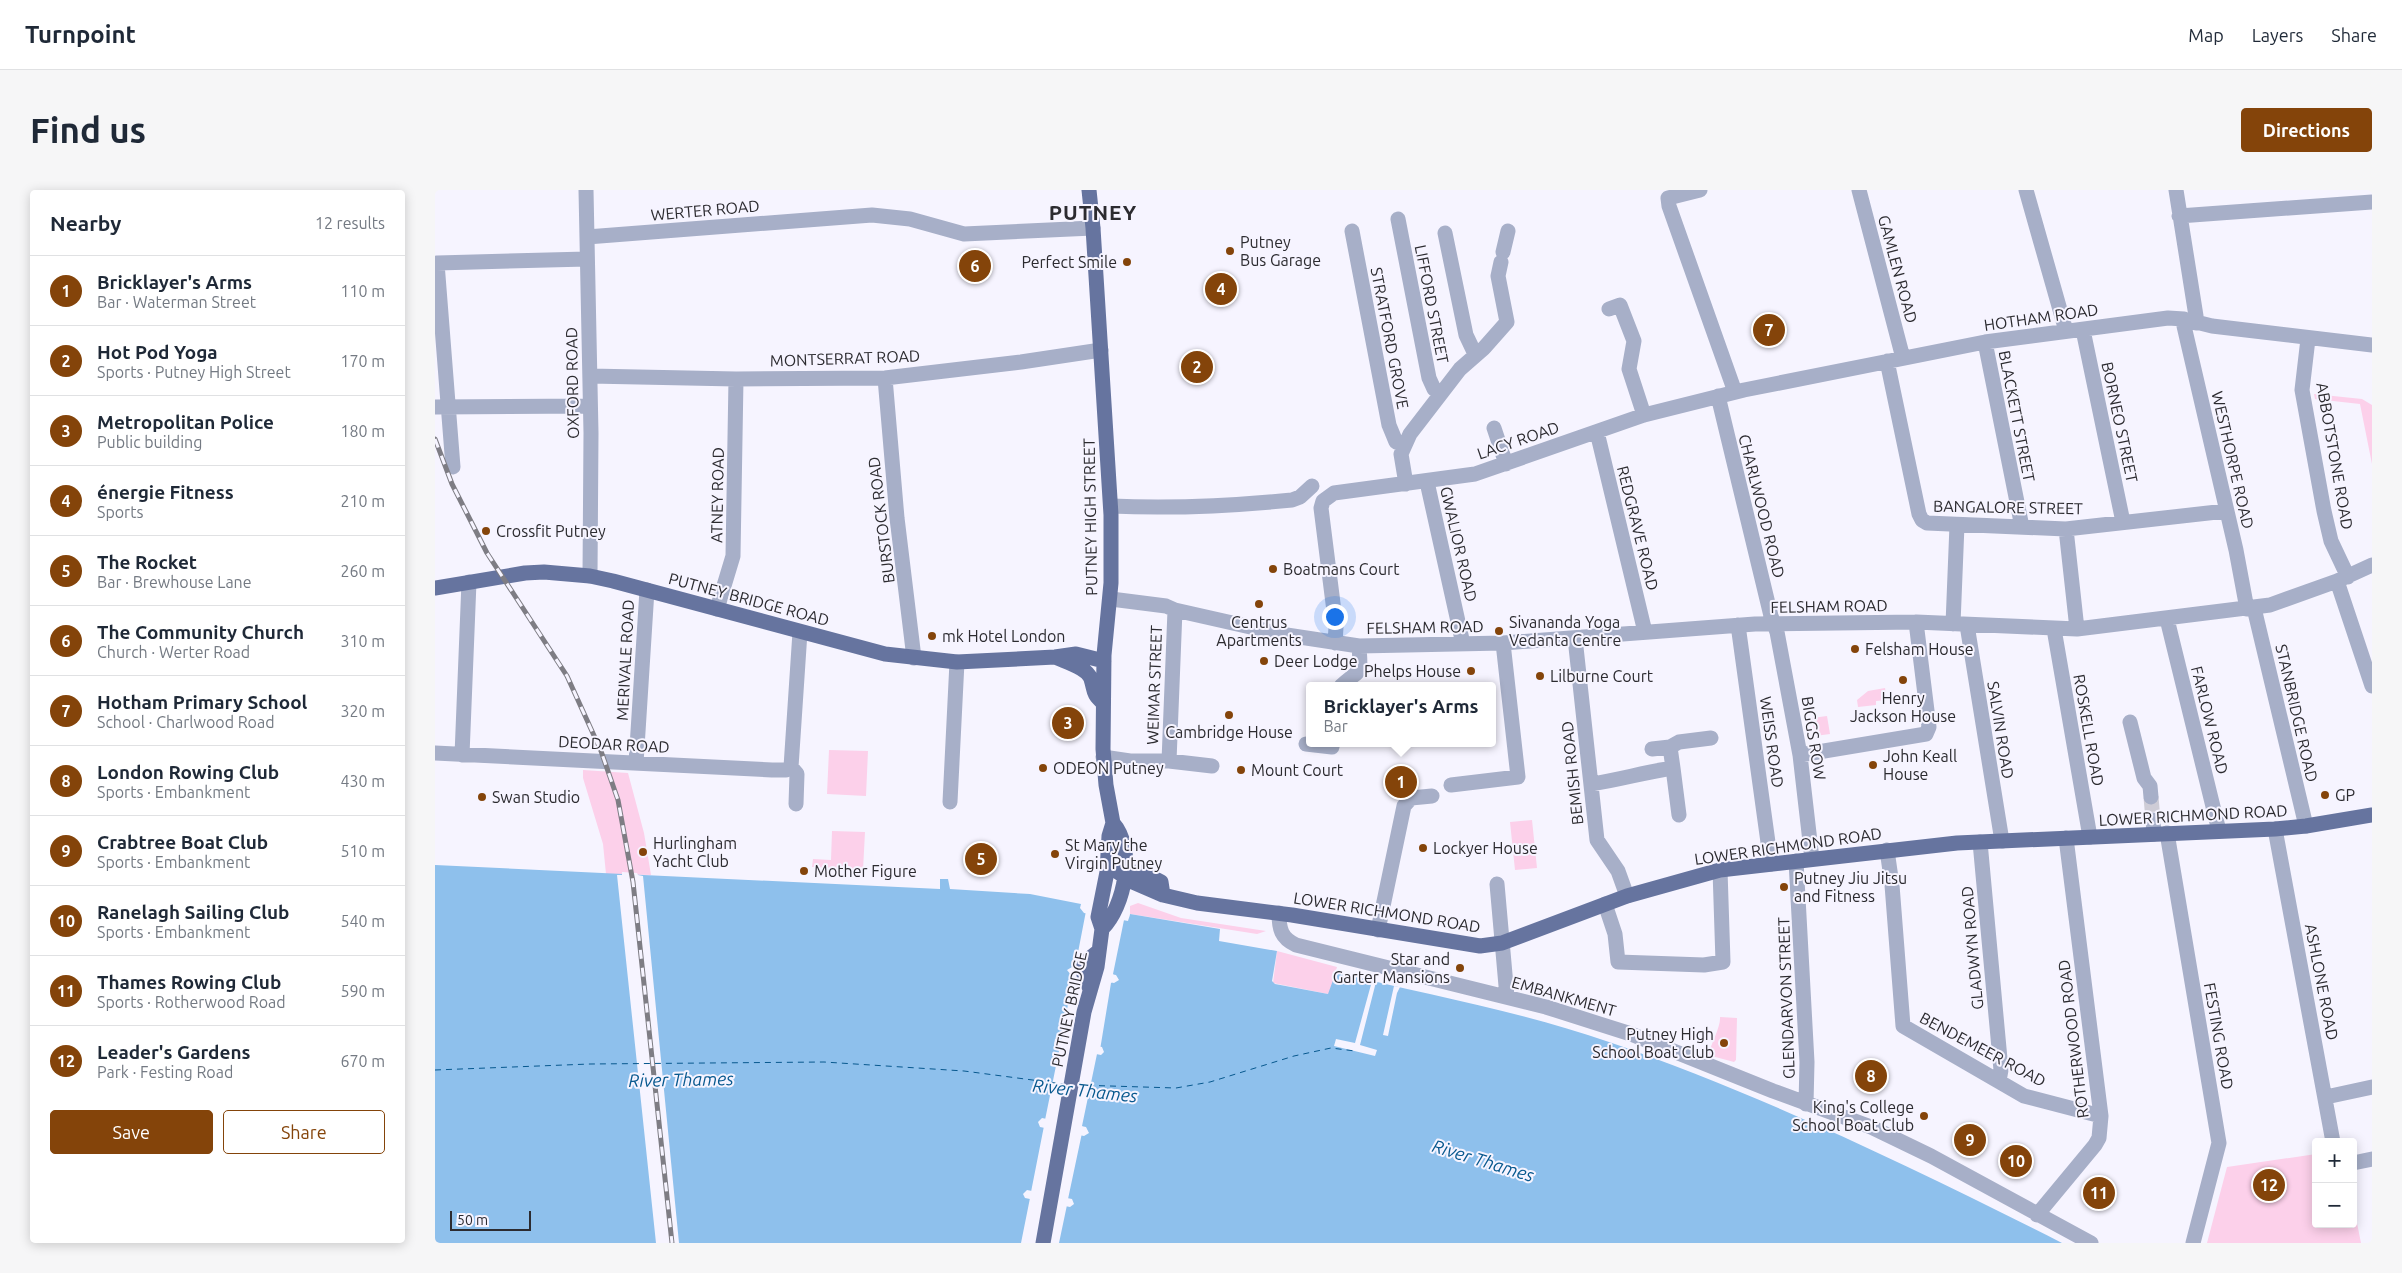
<!DOCTYPE html>
<html lang="en">
<head>
<meta charset="utf-8">
<style>
	:root { --surface:#fff; --page:#f6f6f7; --text:#1f2937; --muted:#747a83; --line:#e0e1e3; --accent:#84440a }
	body { margin:0; font-family:Ubuntu,sans-serif; background:var(--page); color:var(--text) }
	.controls { position:absolute; right:15px; bottom:15px; display:grid; overflow:hidden; border-radius:5px; box-shadow:0 2px 12px #0003 }
	.controls button { width:45px; height:45px; display:grid; place-items:center; padding:0; border:0; border-bottom:1px solid var(--line); background:var(--surface); color:var(--text); font:25px sans-serif }
	.scale { position:absolute; left:15px; bottom:12px; width:81px; box-sizing:border-box; padding-left:5px; border:2px solid #2c2b30; border-top:0; font-size:14px; line-height:18px; white-space:nowrap; color:#2c2b30; -webkit-text-stroke:4px #f6f4ff; paint-order:stroke }
	.you { position:absolute; left:899px; top:426px; width:18px; height:18px; margin:-12px; border:4px solid #fff; border-radius:50%; background:#1a73e8; box-shadow:0 0 0 8px #1a73e833 }
	.badge { display:grid; place-items:center; width:32px; height:32px; border-radius:50%; background:var(--accent); color:#fff; font-size:16px; font-weight:700 }
	.pin { position:absolute; translate:-50% -50%; border:2px solid #fff; box-shadow:0 1px 5px #0006 }
	.popup { position:absolute; left:871px; top:492px; width:190px; height:65px; box-sizing:border-box; display:grid; place-content:center; border-radius:5px; background:var(--surface); filter:drop-shadow(0 1px 4px #0005); font-size:16px; white-space:nowrap; color:var(--muted) }
	.popup b { font-size:19px; color:var(--text) }
	.popup::after { content:''; position:absolute; left:50%; top:100%; margin-left:-10px; border:10px solid transparent; border-top-color:var(--surface) }
	.list { margin:0; padding:0; list-style:none }
	h2 { display:flex; justify-content:space-between; align-items:center; height:65px; margin:0; padding:0 20px; font-size:21px }
	h2 small { font-size:16px; font-weight:400; color:var(--muted) }
	.list li { display:grid; grid-template-columns:32px 1fr auto; gap:15px; align-items:center; box-sizing:border-box; height:70px; padding:0 20px; border-top:1px solid var(--line) }
	.list b { display:block; font-size:19px; white-space:nowrap }
	.list p { margin:0; font-size:16px; white-space:nowrap; color:var(--muted) }
	.list em { font-size:16px; font-style:normal; color:var(--muted) }
	.actions { display:flex; gap:10px; padding:15px 20px }
	.actions a { flex:1; padding:11px 0; border:1px solid var(--accent); border-radius:5px; text-align:center; font-size:18px; color:var(--accent) }
	.actions .main { background:var(--accent); color:#fff }
	.map { position:relative; flex:none; width:1937px; height:1053px; overflow:hidden; border-radius:5px }
	header { display:flex; align-items:center; gap:30px; box-sizing:border-box; height:70px; padding:0 25px; background:var(--surface); border-bottom:1px solid var(--line) }
	header strong { font-size:24px }
	nav { display:flex; gap:28px; margin-inline-start:auto; font-size:18px }
	.intro { display:flex; align-items:center; justify-content:space-between; box-sizing:border-box; height:120px; padding:0 30px }
	h1 { margin:0; font-size:35px }
	.button { padding:12px 22px; border-radius:5px; background:var(--accent); color:#fff; font-size:18px; font-weight:700 }
	main { display:flex; gap:30px; padding:0 30px }
	aside { flex:1; background:var(--surface); border-radius:5px; box-shadow:0 2px 12px #0003 }
	.map>svg:first-child { display:block }
	.green { fill:#fcd0ea }
	.water { fill:#8ec0ec; fill-rule:evenodd }
	.pier { fill:#f6f4ff }
	.lines { fill:none; stroke-linecap:round; stroke-linejoin:round }
	.ferry { stroke:#07588e; stroke-width:1; stroke-dasharray:6 5; stroke-linecap:butt }
	.minor-tunnel { stroke:#ceccd6; stroke-width:15; stroke-dasharray:15 8; stroke-linecap:butt }
	.minor { stroke:#a7afc8; stroke-width:15 }
	.major { stroke:#66749f; stroke-width:15 }
	.rail-casing { stroke:#7e7d84; stroke-width:5 }
	.rail { stroke:#f6f4ff; stroke-width:3; stroke-dasharray:9; stroke-linecap:butt }
	.poi-dot { fill:#84440a; stroke:#f6f4ff; stroke-width:2 }
	.labels { text-anchor:middle; stroke-width:4; stroke-linejoin:round; paint-order:stroke }
	.street-label { font-size:16px; fill:#2c2b30; stroke:#f6f4ff }
	.poi-label { font-size:16px; fill:#2c2b30; stroke:#f6f4ff; text-anchor:start }
	.water-label { font-size:18px; font-style:italic; fill:#07588e; stroke:#f6f4ff }
	.district-label { font-size:21px; font-weight:bold; letter-spacing:1px; fill:#2c2b30; stroke:#f6f4ff }
</style>
</head>
<body>
<header>
<strong>Turnpoint</strong>
<nav><a>Map</a><a>Layers</a><a>Share</a></nav>
</header>
<div class="intro"><h1>Find us</h1><a class="button">Directions</a></div>
<main>
<aside>
<h2>Nearby<small>12 results</small></h2>
<ul class="list">
<li><span class="badge">1</span><div><b>Bricklayer's Arms</b><p>Bar · Waterman Street</p></div><em>110 m</em></li>
<li><span class="badge">2</span><div><b>Hot Pod Yoga</b><p>Sports · Putney High Street</p></div><em>170 m</em></li>
<li><span class="badge">3</span><div><b>Metropolitan Police</b><p>Public building</p></div><em>180 m</em></li>
<li><span class="badge">4</span><div><b>énergie Fitness</b><p>Sports</p></div><em>210 m</em></li>
<li><span class="badge">5</span><div><b>The Rocket</b><p>Bar · Brewhouse Lane</p></div><em>260 m</em></li>
<li><span class="badge">6</span><div><b>The Community Church</b><p>Church · Werter Road</p></div><em>310 m</em></li>
<li><span class="badge">7</span><div><b>Hotham Primary School</b><p>School · Charlwood Road</p></div><em>320 m</em></li>
<li><span class="badge">8</span><div><b>London Rowing Club</b><p>Sports · Embankment</p></div><em>430 m</em></li>
<li><span class="badge">9</span><div><b>Crabtree Boat Club</b><p>Sports · Embankment</p></div><em>510 m</em></li>
<li><span class="badge">10</span><div><b>Ranelagh Sailing Club</b><p>Sports · Embankment</p></div><em>540 m</em></li>
<li><span class="badge">11</span><div><b>Thames Rowing Club</b><p>Sports · Rotherwood Road</p></div><em>590 m</em></li>
<li><span class="badge">12</span><div><b>Leader's Gardens</b><p>Park · Festing Road</p></div><em>670 m</em></li>
</ul>
<div class="actions"><a class="main">Save</a><a>Share</a></div>
</aside>
<div class="map">
<svg width="1937" height="1053" viewBox="0 0 1937 1053">
	<rect width="100%" height="100%" fill="#f6f4ff"/>
	<path class="green" d="M 1879,204 L 1927,209 L 1937,215 L 1937,274 L 1925,214 L 1880,209 Z
		M 1450,498 L 1452,510 L 1441,511 L 1441,515 L 1423,517 L 1422,510 L 1433,501 Z
		M 1392,526 L 1395,544 L 1380,546 L 1377,528 Z
		M 394,560 L 433,561 L 431,606 L 392,604 Z
		M 148,580 L 193,583 L 209,643 L 216,685 L 171,684 L 168,654 L 148,588 Z
		M 1097,630 L 1102,678 L 1080,680 L 1075,632 Z
		M 397,641 L 430,642 L 428,680 L 377,677 L 378,669 L 396,670 Z
		M 703,713 L 746,728 L 831,741 L 822,744 L 695,724 L 695,716 Z
		M 842,761 L 902,777 L 895,803 L 893,804 L 838,793 Z
		M 1285,827 L 1302,828 L 1301,870 L 1299,872 L 1273,865 C 1276,855 1286,836 1285,827 Z
		M 1881,964 L 1881,1034 L 1918,1034 L 1918,1013 L 1926,1053 L 1772,1053 L 1792,977 Z"/>
	<path class="water" d="M 0,675 L 505,699 L 505,689 L 513,689 L 515,699 L 595,704 L 646,714 L 645,718 L 649,723 L 693,731 L 695,724 L 785,739 L 784,751 L 842,761 L 837,791 L 840,794 L 893,804 L 901,782 C 992,805 1085,821 1174,852 C 1330,906 1479,978 1627,1053 L 0,1053 ZM 637,777 L 681,785 L 684,790 L 679,793 L 636,785 L 632,780 ZM 620,849 L 667,857 L 669,862 L 666,865 L 621,856 L 619,855 ZM 607,928 L 651,937 L 654,943 L 649,946 L 605,937 L 603,932 ZM 592,1000 L 637,1009 L 639,1014 L 635,1017 L 590,1008 L 588,1004 Z"/>
	<path class="pier" d="M 187,682 L 202,683 L 203,685 L 208,686 L 244,1053 L 221,1053 L 182,685 L 187,685 Z
		M 651,721 L 691,729 L 693,723 L 695,722 L 694,728 L 689,730 L 678,784 L 680,787 L 638,779 L 640,778 Z
		M 637,783 L 679,790 L 676,793 L 665,860 L 624,851 L 626,850 L 639,784 Z
		M 937,791 L 941,792 L 925,855 L 942,860 L 940,866 L 899,856 L 901,849 L 920,853 Z
		M 959,796 L 965,797 L 962,803 L 953,846 L 948,845 Z
		M 623,854 L 664,862 L 662,864 L 647,936 L 649,939 L 608,931 L 610,930 L 625,856 Z
		M 607,934 L 647,943 L 633,1009 L 635,1011 L 593,1003 L 596,1002 L 609,936 Z
		M 593,1007 L 634,1014 L 632,1015 L 624,1053 L 586,1053 L 595,1008 Z"/>
	<g class="lines">
		<path class="ferry" d="M 0,880 L 155,874 L 389,872 L 529,881 L 628,894
			M 642,895 L 741,898 L 775,892 L 859,866 L 896,858 L 920,861"/>
		<path class="minor-tunnel" d="M 1716,607 L 1718,630"/>
		<path class="minor" d="M 151,0 L 156,243 L 155,386
			M 1265,0 L 1233,8 L 1234,16 L 1300,202
			M 1424,0 L 1468,168
			M 1591,0 L 1631,141
			M 1741,0 L 1761,126 L 1761,133
			M 1744,26 L 1937,12
			M 963,29 L 994,188 L 999,199 L 1004,203
			M 917,41 L 954,235 L 961,252 L 969,255
			M 1010,43 L 1031,145 L 1040,164
			M 152,47 L 437,25 L 475,29 L 529,44 L 658,38
			M 1068,62 L 1073,41
			M 1174,119 L 1185,115 L 1199,151 L 1194,179 L 1209,225
			M 1749,129 L 1749,136 L 1801,360 L 1812,419
			M 1648,140 L 1688,332
			M 1873,149 L 1867,200 L 1889,321 L 1896,351 L 1913,387
			M 1550,152 L 1587,337
			M 1452,171 L 1484,324 L 1487,330 L 1492,333 L 1631,339 L 1791,321
			M 155,186 L 301,189 L 450,188 L 586,172 L 666,160
			M 450,188 L 462,328 L 479,468
			M 1283,206 L 1336,426 L 1342,442 L 1365,565 L 1377,669
			M 0,217 L 155,216
			M 1059,238 L 1071,274
			M 1162,242 L 1210,442
			M 18,277 L 2,73 L 152,69
			M 992,292 L 1028,454
			M 971,294 L 966,264 L 975,244 L 1025,179 L 1049,158 L 1072,132 L 1063,86 L 1066,72
			M 676,316 C 737,319 796,316 857,310 L 865,307 L 877,296
			M 1631,339 L 1642,439
			M 1902,391 L 1937,496
			M 676,409 L 731,416 L 740,420 L 833,441
			M 1819,418 L 1871,636
			M 282,419 L 298,366 L 301,189
			M 1732,429 L 1784,641
			M 1518,434 L 1522,335
			M 1303,435 L 1336,674
			M 1532,435 L 1567,651
			M 1619,439 L 1655,647
			M 845,444 L 924,456 L 1068,453 L 1320,434 L 1481,432 L 1642,439 L 1835,415 L 1902,391 L 1937,375
			M 1140,448 L 1162,650 L 1183,681 L 1192,706
			M 900,453 L 901,437 L 886,318 L 888,311 L 899,303 L 1040,284 L 1209,225 L 1309,200 L 1550,152 L 1733,128 L 1749,129 L 1777,136 L 1937,155
			M 906,496 C 927,477 926,487 924,456
			M 1695,532 L 1709,588 L 1715,596 L 1716,607
			M 871,554 L 897,557 L 897,553
			M 1217,559 L 1235,557
			M 0,563 L 337,580 L 351,580 L 356,577
			M 27,565 L 34,392
			M 1365,565 L 1491,544 L 1494,537 L 1481,432
			M 668,567 L 695,571 L 734,571 L 777,576
			M 734,571 L 740,420
			M 201,573 L 212,400
			M 356,577 L 365,442
			M 356,577 L 362,584 L 361,614
			M 1238,578 L 1244,625
			M 1156,594 C 1184,590 1210,582 1238,578 L 1235,557 L 1244,552 L 1276,548
			M 1016,595 L 1083,587 L 1068,453
			M 515,612 L 522,472
			M 1718,630 L 1719,644
			M 1840,639 L 1898,952
			M 1732,643 L 1784,953 L 1758,1053
			M 1545,652 L 1566,880 L 1564,891
			M 1452,660 L 1457,695 L 1468,836 L 1589,906 L 1666,926
			M 1361,671 L 1372,872 L 1371,914
			M 1062,694 L 1072,807
			M 1170,714 L 1180,744 L 1183,772 L 1269,775 L 1288,772 L 1285,680
			M 844,723 C 844,739 846,748 861,755 L 1111,817 L 1196,844 L 1338,901 L 1436,937 L 1496,966 L 1656,1053
			M 943,740 L 969,616 L 976,608 L 997,606
			M 1891,907 L 1937,897
			M 1918,973 L 1937,969
			M 1602,1025 L 1660,955 L 1664,948 L 1666,926 L 1631,648"/>
		<path class="major" d="M 0,398 L 90,383 L 109,382 L 155,386 L 178,391 L 450,464 L 522,472 L 620,467 L 641,464 L 669,471
			M 620,467 C 631,472 652,477 656,489 C 660,502 657,503 668,513
			M 684,683 L 707,682 L 726,692 L 728,705
			M 691,684 L 698,692 L 728,705 L 762,713 L 857,725 L 1045,756 L 1067,753 L 1192,706 L 1285,680 L 1522,653 L 1840,639 L 1871,636 L 1937,625
			M 667,739 C 690,716 701,659 678,633
			M 655,799 C 645,777 644,776 664,761
			M 608,1053 L 649,822 L 662,777 L 667,739 L 663,727 L 672,682 L 674,646 L 678,633 L 671,595 L 668,559 L 669,465 L 676,393 L 676,325 L 658,38 L 654,0"/>
		<defs>
			<path id="rail" d="M 0,249 L 17,294 L 52,363 L 132,486 L 166,561 L 183,610 L 198,692 L 237,1053"/>
		</defs>
		<use href="#rail" class="rail-casing"/>
		<use href="#rail" class="rail"/>
	</g>
	<g class="poi-dot">
		<circle cx="795" cy="61" r="5"/>
		<circle cx="692" cy="72" r="5"/>
		<circle cx="51" cy="341" r="5"/>
		<circle cx="838" cy="379" r="5"/>
		<circle cx="824" cy="414" r="5"/>
		<circle cx="1064" cy="441" r="5"/>
		<circle cx="497" cy="446" r="5"/>
		<circle cx="1420" cy="459" r="5"/>
		<circle cx="829" cy="471" r="5"/>
		<circle cx="1036" cy="481" r="5"/>
		<circle cx="1105" cy="486" r="5"/>
		<circle cx="1468" cy="490" r="5"/>
		<circle cx="794" cy="525" r="5"/>
		<circle cx="1438" cy="575" r="5"/>
		<circle cx="608" cy="578" r="5"/>
		<circle cx="806" cy="580" r="5"/>
		<circle cx="1890" cy="605" r="5"/>
		<circle cx="47" cy="607" r="5"/>
		<circle cx="988" cy="658" r="5"/>
		<circle cx="208" cy="662" r="5"/>
		<circle cx="620" cy="664" r="5"/>
		<circle cx="369" cy="681" r="5"/>
		<circle cx="1349" cy="697" r="5"/>
		<circle cx="1025" cy="778" r="5"/>
		<circle cx="1289" cy="853" r="5"/>
		<circle cx="1489" cy="926" r="5"/>
	</g>
	<g class="labels">
		<g class="street-label">
			<text transform="translate(270 20) rotate(-5)" y="6">WERTER ROAD</text>
			<text transform="translate(1463 79) rotate(75)" y="6">GAMLEN ROAD</text>
			<text transform="translate(997 114) rotate(79)" y="6">LIFFORD STREET</text>
			<text transform="translate(1606 127) rotate(-8)" y="6">HOTHAM ROAD</text>
			<text transform="translate(955 148) rotate(79)" y="6">STRATFORD GROVE</text>
			<text transform="translate(410 168) rotate(-2)" y="6">MONTSERRAT ROAD</text>
			<text transform="translate(137 193) rotate(-91)" y="6">OXFORD ROAD</text>
			<text transform="translate(1582 226) rotate(79)" y="6">BLACKETT STREET</text>
			<text transform="translate(1685 232) rotate(78)" y="6">BORNEO STREET</text>
			<text transform="translate(1083 250) rotate(-19)" y="6">LACY ROAD</text>
			<text transform="translate(1900 266) rotate(80)" y="6">ABBOTSTONE ROAD</text>
			<text transform="translate(1798 270) rotate(77)" y="6">WESTHORPE ROAD</text>
			<text transform="translate(282 305) rotate(-89)" y="6">ATNEY ROAD</text>
			<text transform="translate(1327 316) rotate(76)" y="6">CHARLWOOD ROAD</text>
			<text transform="translate(1573 317) rotate(1)" y="6">BANGALORE STREET</text>
			<text transform="translate(655 327) rotate(-91)" y="6">PUTNEY HIGH STREET</text>
			<text transform="translate(446 330) rotate(-97)" y="6">BURSTOCK ROAD</text>
			<text transform="translate(1203 338) rotate(76)" y="6">REDGRAVE ROAD</text>
			<text transform="translate(1024 354) rotate(77)" y="6">GWALIOR ROAD</text>
			<text transform="translate(314 409) rotate(15)" y="6">PUTNEY BRIDGE ROAD</text>
			<text transform="translate(1394 416) rotate(-1)" y="6">FELSHAM ROAD</text>
			<text transform="translate(990 437) rotate(-1)" y="6">FELSHAM ROAD</text>
			<text transform="translate(190 470) rotate(-87)" y="6">MERIVALE ROAD</text>
			<text transform="translate(719 495) rotate(-88)" y="6">WEIMAR STREET</text>
			<text transform="translate(1862 523) rotate(77)" y="6">STANBRIDGE ROAD</text>
			<text transform="translate(1775 530) rotate(76)" y="6">FARLOW ROAD</text>
			<text transform="translate(1566 540) rotate(81)" y="6">SALVIN ROAD</text>
			<text transform="translate(1654 540) rotate(80)" y="6">ROSKELL ROAD</text>
			<text transform="translate(1379 548) rotate(81)" y="6">BIGGS ROW</text>
			<text transform="translate(1337 552) rotate(82)" y="6">WEISS ROAD</text>
			<text transform="translate(179 554) rotate(3)" y="6">DEODAR ROAD</text>
			<text transform="translate(1137 583) rotate(-96)" y="6">BEMISH ROAD</text>
			<text transform="translate(1758 625) rotate(-3)" y="6">LOWER RICHMOND ROAD</text>
			<text transform="translate(1353 656) rotate(-8)" y="6">LOWER RICHMOND ROAD</text>
			<text transform="translate(952 722) rotate(9)" y="6">LOWER RICHMOND ROAD</text>
			<text transform="translate(1537 758) rotate(-95)" y="6">GLADWYN ROAD</text>
			<text transform="translate(1887 792) rotate(79)" y="6">ASHLONE ROAD</text>
			<text transform="translate(1129 806) rotate(16)" y="6">EMBANKMENT</text>
			<text transform="translate(1351 808) rotate(-92)" y="6">GLENDARVON STREET</text>
			<text transform="translate(634 819) rotate(-78)" y="6">PUTNEY BRIDGE</text>
			<text transform="translate(1784 846) rotate(80)" y="6">FESTING ROAD</text>
			<text transform="translate(1638 849) rotate(-97)" y="6">ROTHERWOOD ROAD</text>
			<text transform="translate(1548 859) rotate(28)" y="6">BENDEMEER ROAD</text>
		</g>
		<g class="poi-label">
			<text x="805" y="58">Putney<tspan x="805" dy="18">Bus Garage</tspan></text>
			<text x="682" y="78" text-anchor="end">Perfect Smile</text>
			<text x="61" y="347">Crossfit Putney</text>
			<text x="848" y="385">Boatmans Court</text>
			<text x="824" y="438" text-anchor="middle">Centrus<tspan x="824" dy="18">Apartments</tspan></text>
			<text x="1074" y="438">Sivananda Yoga<tspan x="1074" dy="18">Vedanta Centre</tspan></text>
			<text x="507" y="452">mk Hotel London</text>
			<text x="1430" y="465">Felsham House</text>
			<text x="839" y="477">Deer Lodge</text>
			<text x="1026" y="487" text-anchor="end">Phelps House</text>
			<text x="1115" y="492">Lilburne Court</text>
			<text x="1468" y="514" text-anchor="middle">Henry<tspan x="1468" dy="18">Jackson House</tspan></text>
			<text x="794" y="548" text-anchor="middle">Cambridge House</text>
			<text x="1448" y="572">John Keall<tspan x="1448" dy="18">House</tspan></text>
			<text x="618" y="584">ODEON Putney</text>
			<text x="816" y="586">Mount Court</text>
			<text x="1900" y="611">GP</text>
			<text x="57" y="613">Swan Studio</text>
			<text x="218" y="659">Hurlingham<tspan x="218" dy="18">Yacht Club</tspan></text>
			<text x="630" y="661">St Mary the<tspan x="630" dy="18">Virgin Putney</tspan></text>
			<text x="998" y="664">Lockyer House</text>
			<text x="379" y="687">Mother Figure</text>
			<text x="1359" y="694">Putney Jiu Jitsu<tspan x="1359" dy="18">and Fitness</tspan></text>
			<text x="1015" y="775" text-anchor="end">Star and<tspan x="1015" dy="18">Garter Mansions</tspan></text>
			<text x="1279" y="850" text-anchor="end">Putney High<tspan x="1279" dy="18">School Boat Club</tspan></text>
			<text x="1479" y="923" text-anchor="end">King's College<tspan x="1479" dy="18">School Boat Club</tspan></text>
		</g>
		<g class="water-label">
			<text transform="translate(246 890) rotate(-1)" y="6">River Thames</text>
			<text transform="translate(650 901) rotate(6)" y="6">River Thames</text>
			<text transform="translate(1048 971) rotate(17)" y="6">River Thames</text>
		</g>
		<g class="district-label">
			<text x="658" y="30">PUTNEY</text>
		</g>
	</g>
</svg>
<div class="controls">
<button>+</button>
<button>−</button>
</div>
<div class="scale">50 m</div>
<div class="you"></div>
<div class="pin badge" style="left:966px;top:592px">1</div>
<div class="popup"><b>Bricklayer's Arms</b>Bar</div>
<div class="pin badge" style="left:762px;top:177px">2</div>
<div class="pin badge" style="left:633px;top:533px">3</div>
<div class="pin badge" style="left:786px;top:99px">4</div>
<div class="pin badge" style="left:546px;top:669px">5</div>
<div class="pin badge" style="left:540px;top:76px">6</div>
<div class="pin badge" style="left:1334px;top:140px">7</div>
<div class="pin badge" style="left:1436px;top:886px">8</div>
<div class="pin badge" style="left:1535px;top:950px">9</div>
<div class="pin badge" style="left:1581px;top:971px">10</div>
<div class="pin badge" style="left:1664px;top:1003px">11</div>
<div class="pin badge" style="left:1834px;top:995px">12</div>
</div>
</main>
</body>
</html>
